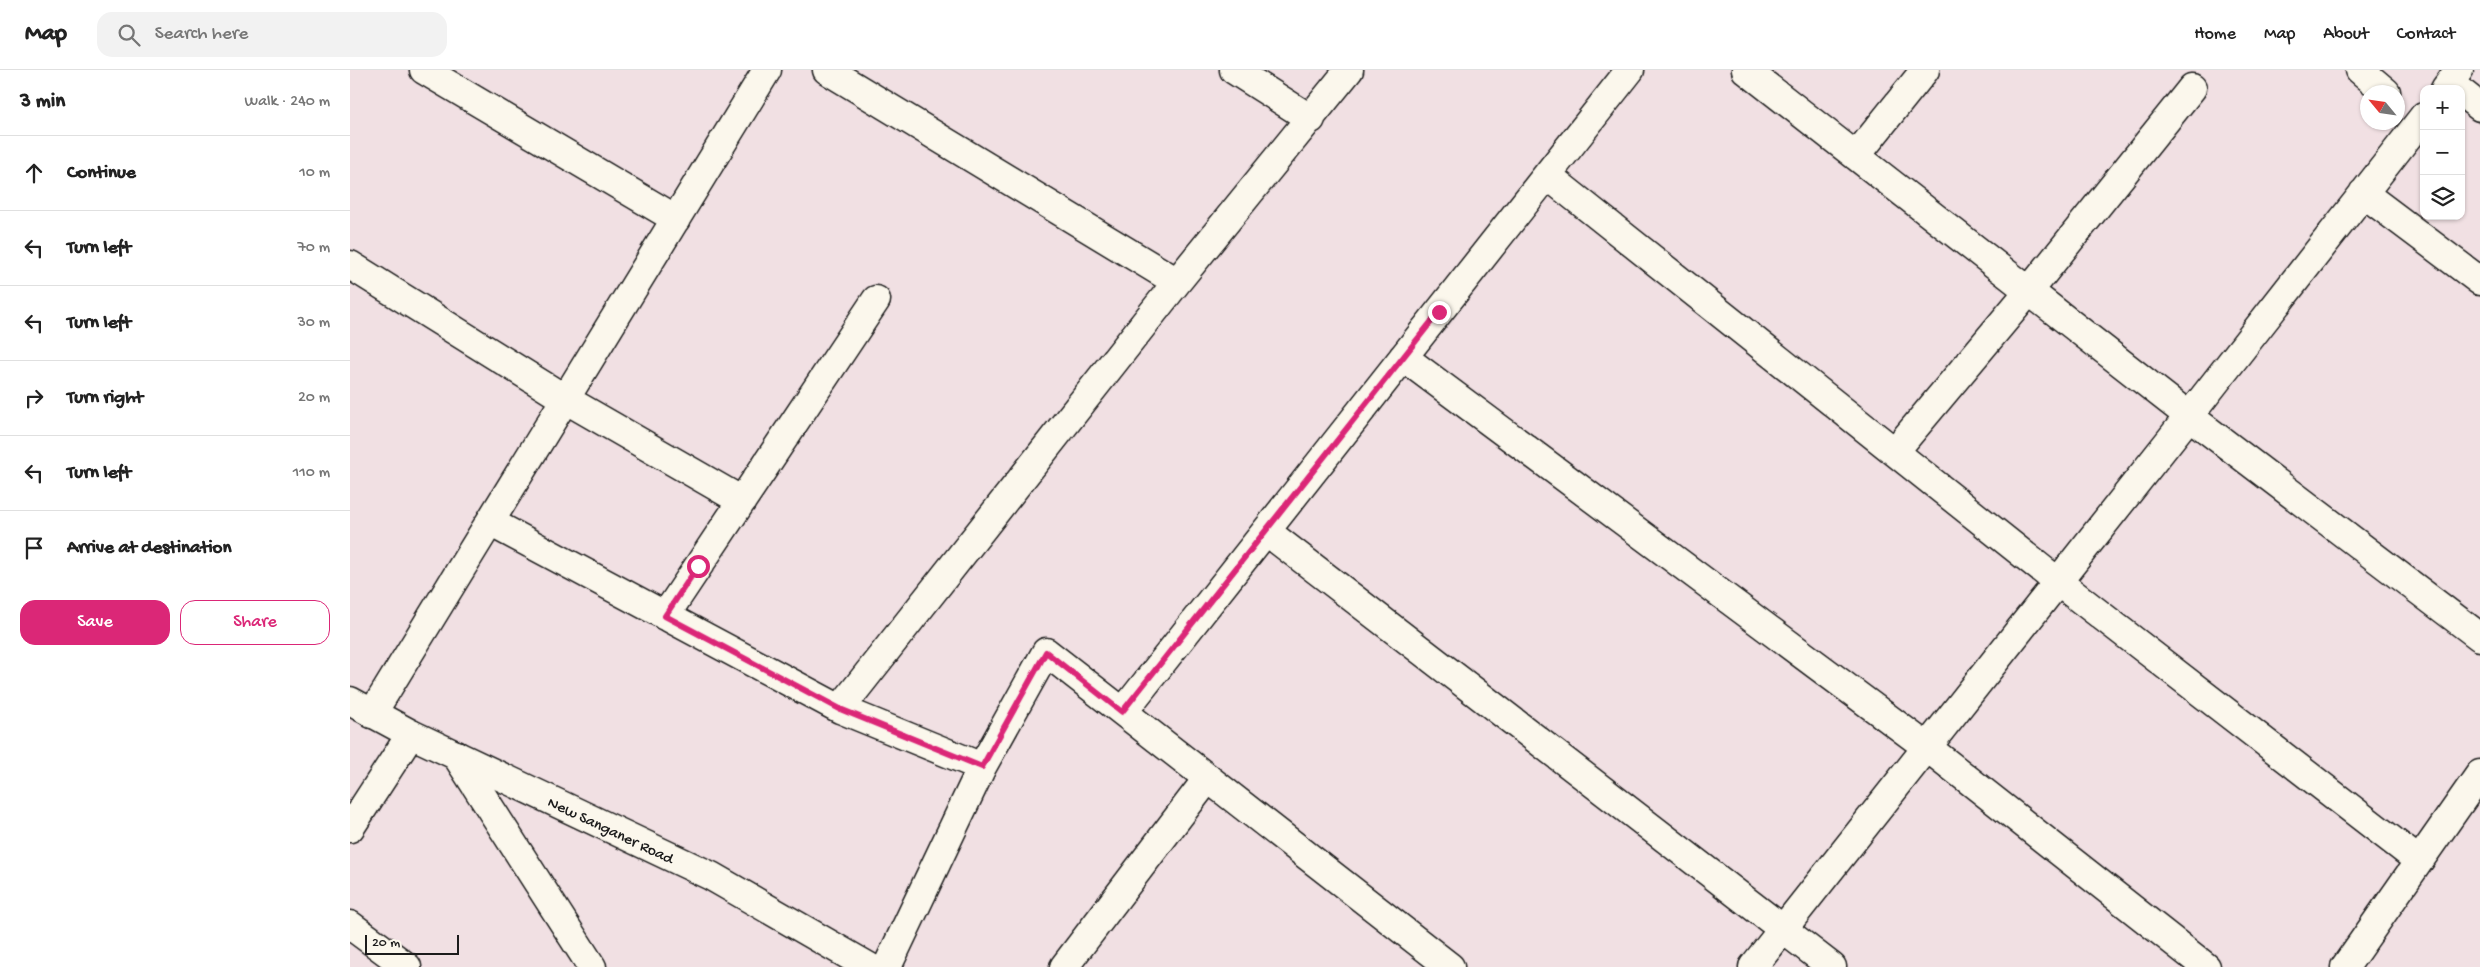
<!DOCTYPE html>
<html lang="en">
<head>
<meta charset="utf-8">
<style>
	:root { --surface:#fff; --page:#f2f2f2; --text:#222; --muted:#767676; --line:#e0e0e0; --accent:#db2777 }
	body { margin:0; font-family:"Gochi Hand",sans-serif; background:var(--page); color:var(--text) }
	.controls { position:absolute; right:15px; top:15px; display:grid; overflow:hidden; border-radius:10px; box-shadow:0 1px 4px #0004 }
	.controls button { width:45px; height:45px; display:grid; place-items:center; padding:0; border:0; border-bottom:1px solid var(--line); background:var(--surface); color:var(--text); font:25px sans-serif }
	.compass { position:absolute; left:2010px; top:15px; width:45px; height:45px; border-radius:50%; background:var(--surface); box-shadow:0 1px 4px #0004; rotate:299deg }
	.scale { position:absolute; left:15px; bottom:12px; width:94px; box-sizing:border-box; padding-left:5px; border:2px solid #1c1c1c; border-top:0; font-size:14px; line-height:18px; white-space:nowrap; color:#1c1c1c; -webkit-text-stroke:4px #fbf7ec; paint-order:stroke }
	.stop { position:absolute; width:15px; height:15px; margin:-11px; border:4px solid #db2777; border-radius:50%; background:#fff }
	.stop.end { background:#db2777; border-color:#fff; box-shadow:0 1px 5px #0008 }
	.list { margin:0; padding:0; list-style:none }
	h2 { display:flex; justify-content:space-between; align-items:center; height:65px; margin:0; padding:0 20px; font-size:21px }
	h2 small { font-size:16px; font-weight:400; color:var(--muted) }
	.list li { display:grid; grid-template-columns:32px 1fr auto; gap:15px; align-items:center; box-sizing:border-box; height:75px; padding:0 20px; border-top:1px solid var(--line) }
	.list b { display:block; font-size:19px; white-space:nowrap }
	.list em { font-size:16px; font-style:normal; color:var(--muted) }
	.actions { display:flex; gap:10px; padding:15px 20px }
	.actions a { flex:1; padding:11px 0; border:1px solid var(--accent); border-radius:15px; text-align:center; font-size:18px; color:var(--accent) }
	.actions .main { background:var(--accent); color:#fff }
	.icon { flex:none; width:28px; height:28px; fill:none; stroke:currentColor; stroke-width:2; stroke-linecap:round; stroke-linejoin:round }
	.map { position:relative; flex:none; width:2130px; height:897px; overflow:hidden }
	header { display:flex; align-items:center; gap:30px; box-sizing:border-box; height:70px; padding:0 25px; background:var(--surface); border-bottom:1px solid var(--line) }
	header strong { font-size:24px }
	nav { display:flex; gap:28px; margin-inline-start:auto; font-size:18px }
	.search { width:350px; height:45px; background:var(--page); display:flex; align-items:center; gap:12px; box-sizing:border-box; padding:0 18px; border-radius:15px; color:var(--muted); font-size:19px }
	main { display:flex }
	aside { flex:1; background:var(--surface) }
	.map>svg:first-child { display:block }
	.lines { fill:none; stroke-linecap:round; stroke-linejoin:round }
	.minor-casing { stroke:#1c1c1c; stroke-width:31 }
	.tertiary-casing { stroke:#1c1c1c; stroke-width:31 }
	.minor { stroke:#fbf7ec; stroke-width:28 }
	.tertiary { stroke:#fbf7ec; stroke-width:28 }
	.route { stroke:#db2777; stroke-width:6 }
	.labels { text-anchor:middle; stroke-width:4; stroke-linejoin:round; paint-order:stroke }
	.street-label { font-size:16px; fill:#1c1c1c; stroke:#fbf7ec }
</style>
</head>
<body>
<header>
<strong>Map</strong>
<div class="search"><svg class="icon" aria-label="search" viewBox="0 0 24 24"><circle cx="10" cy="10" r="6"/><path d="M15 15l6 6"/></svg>Search here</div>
<nav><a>Home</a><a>Map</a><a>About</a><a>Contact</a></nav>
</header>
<main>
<aside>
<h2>3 min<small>Walk · 240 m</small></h2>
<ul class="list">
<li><svg class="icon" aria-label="ahead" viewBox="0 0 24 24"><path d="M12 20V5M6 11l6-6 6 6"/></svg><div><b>Continue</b></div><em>10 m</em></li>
<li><svg class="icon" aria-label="left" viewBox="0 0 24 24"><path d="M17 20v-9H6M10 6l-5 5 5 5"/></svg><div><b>Turn left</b></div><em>70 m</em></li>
<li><svg class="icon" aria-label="left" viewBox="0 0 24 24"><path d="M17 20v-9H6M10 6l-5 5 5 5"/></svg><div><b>Turn left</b></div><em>30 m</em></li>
<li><svg class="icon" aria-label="right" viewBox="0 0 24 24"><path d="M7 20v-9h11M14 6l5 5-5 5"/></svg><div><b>Turn right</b></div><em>20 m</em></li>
<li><svg class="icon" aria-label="left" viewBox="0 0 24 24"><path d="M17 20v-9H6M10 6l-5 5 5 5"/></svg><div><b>Turn left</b></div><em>110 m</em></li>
<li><svg class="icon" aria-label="arrive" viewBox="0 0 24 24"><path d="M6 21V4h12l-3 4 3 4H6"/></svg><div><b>Arrive at destination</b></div></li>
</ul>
<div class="actions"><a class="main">Save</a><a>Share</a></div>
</aside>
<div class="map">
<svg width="2130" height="897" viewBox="0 0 2130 897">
	<rect width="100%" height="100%" fill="#f1e0e3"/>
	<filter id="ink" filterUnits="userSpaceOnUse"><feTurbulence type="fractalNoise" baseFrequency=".02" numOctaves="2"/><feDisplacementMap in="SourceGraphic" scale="10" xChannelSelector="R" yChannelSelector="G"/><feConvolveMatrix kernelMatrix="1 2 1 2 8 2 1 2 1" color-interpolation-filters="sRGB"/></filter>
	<g filter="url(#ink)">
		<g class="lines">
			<defs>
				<path id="minor" d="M 74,0 L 326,149
					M 477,0 L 827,212
					M 884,0 L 961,49
					M 1396,0 L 1839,346 L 2130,567
					M 2010,0 L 2036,22
					M 2095,19 L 2109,0
					M 2111,22 L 2130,37
					M 1506,86 L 1575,0
					M 1197,105 L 1708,512 L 2069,791
					M 2013,123 L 2130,211
					M 0,195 L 215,329 L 392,431
					M 1053,287 L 1578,678 L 1856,897
					M 1545,381 L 1679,221 L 1842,18
					M 140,452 L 490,639 L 632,697
					M 916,461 L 1482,897
					M 315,546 L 526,230
					M 490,639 L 827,212 L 999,0
					M 773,642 L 1280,0
					M 22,644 L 417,0
					M 106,685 L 242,897
					M 0,758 L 61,664
					M 0,855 L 57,897
					M 537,897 L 632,697 L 696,582 L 1100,897
					M 714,897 L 858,708
					M 1403,897 L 1839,346 L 2074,46
					M 1995,897 L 2130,704"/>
				<g id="tertiary">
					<path id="s1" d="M 0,631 L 61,664 L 361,806 L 519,897"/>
				</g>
			</defs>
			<use href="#minor" class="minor-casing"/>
			<use href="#tertiary" class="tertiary-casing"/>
			<use href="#minor" class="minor"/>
			<use href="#tertiary" class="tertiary"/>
		</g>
	</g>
	<g class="lines" filter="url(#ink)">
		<path class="route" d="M 348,496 L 315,546 L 490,639 L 632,697 L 696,582 L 772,642 L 1089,242"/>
	</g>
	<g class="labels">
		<g class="street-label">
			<text dy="6" stroke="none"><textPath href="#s1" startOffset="291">New Sanganer Road</textPath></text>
		</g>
	</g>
</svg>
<div class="controls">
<button>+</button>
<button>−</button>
<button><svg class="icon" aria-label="layers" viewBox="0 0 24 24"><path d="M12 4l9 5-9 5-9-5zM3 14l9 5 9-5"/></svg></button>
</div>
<svg class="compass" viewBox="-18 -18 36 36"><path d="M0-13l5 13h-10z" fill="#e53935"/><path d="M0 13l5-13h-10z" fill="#767676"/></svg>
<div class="scale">20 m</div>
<div class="stop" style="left:348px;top:496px"></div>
<div class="stop end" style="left:1089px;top:242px"></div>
</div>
</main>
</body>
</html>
